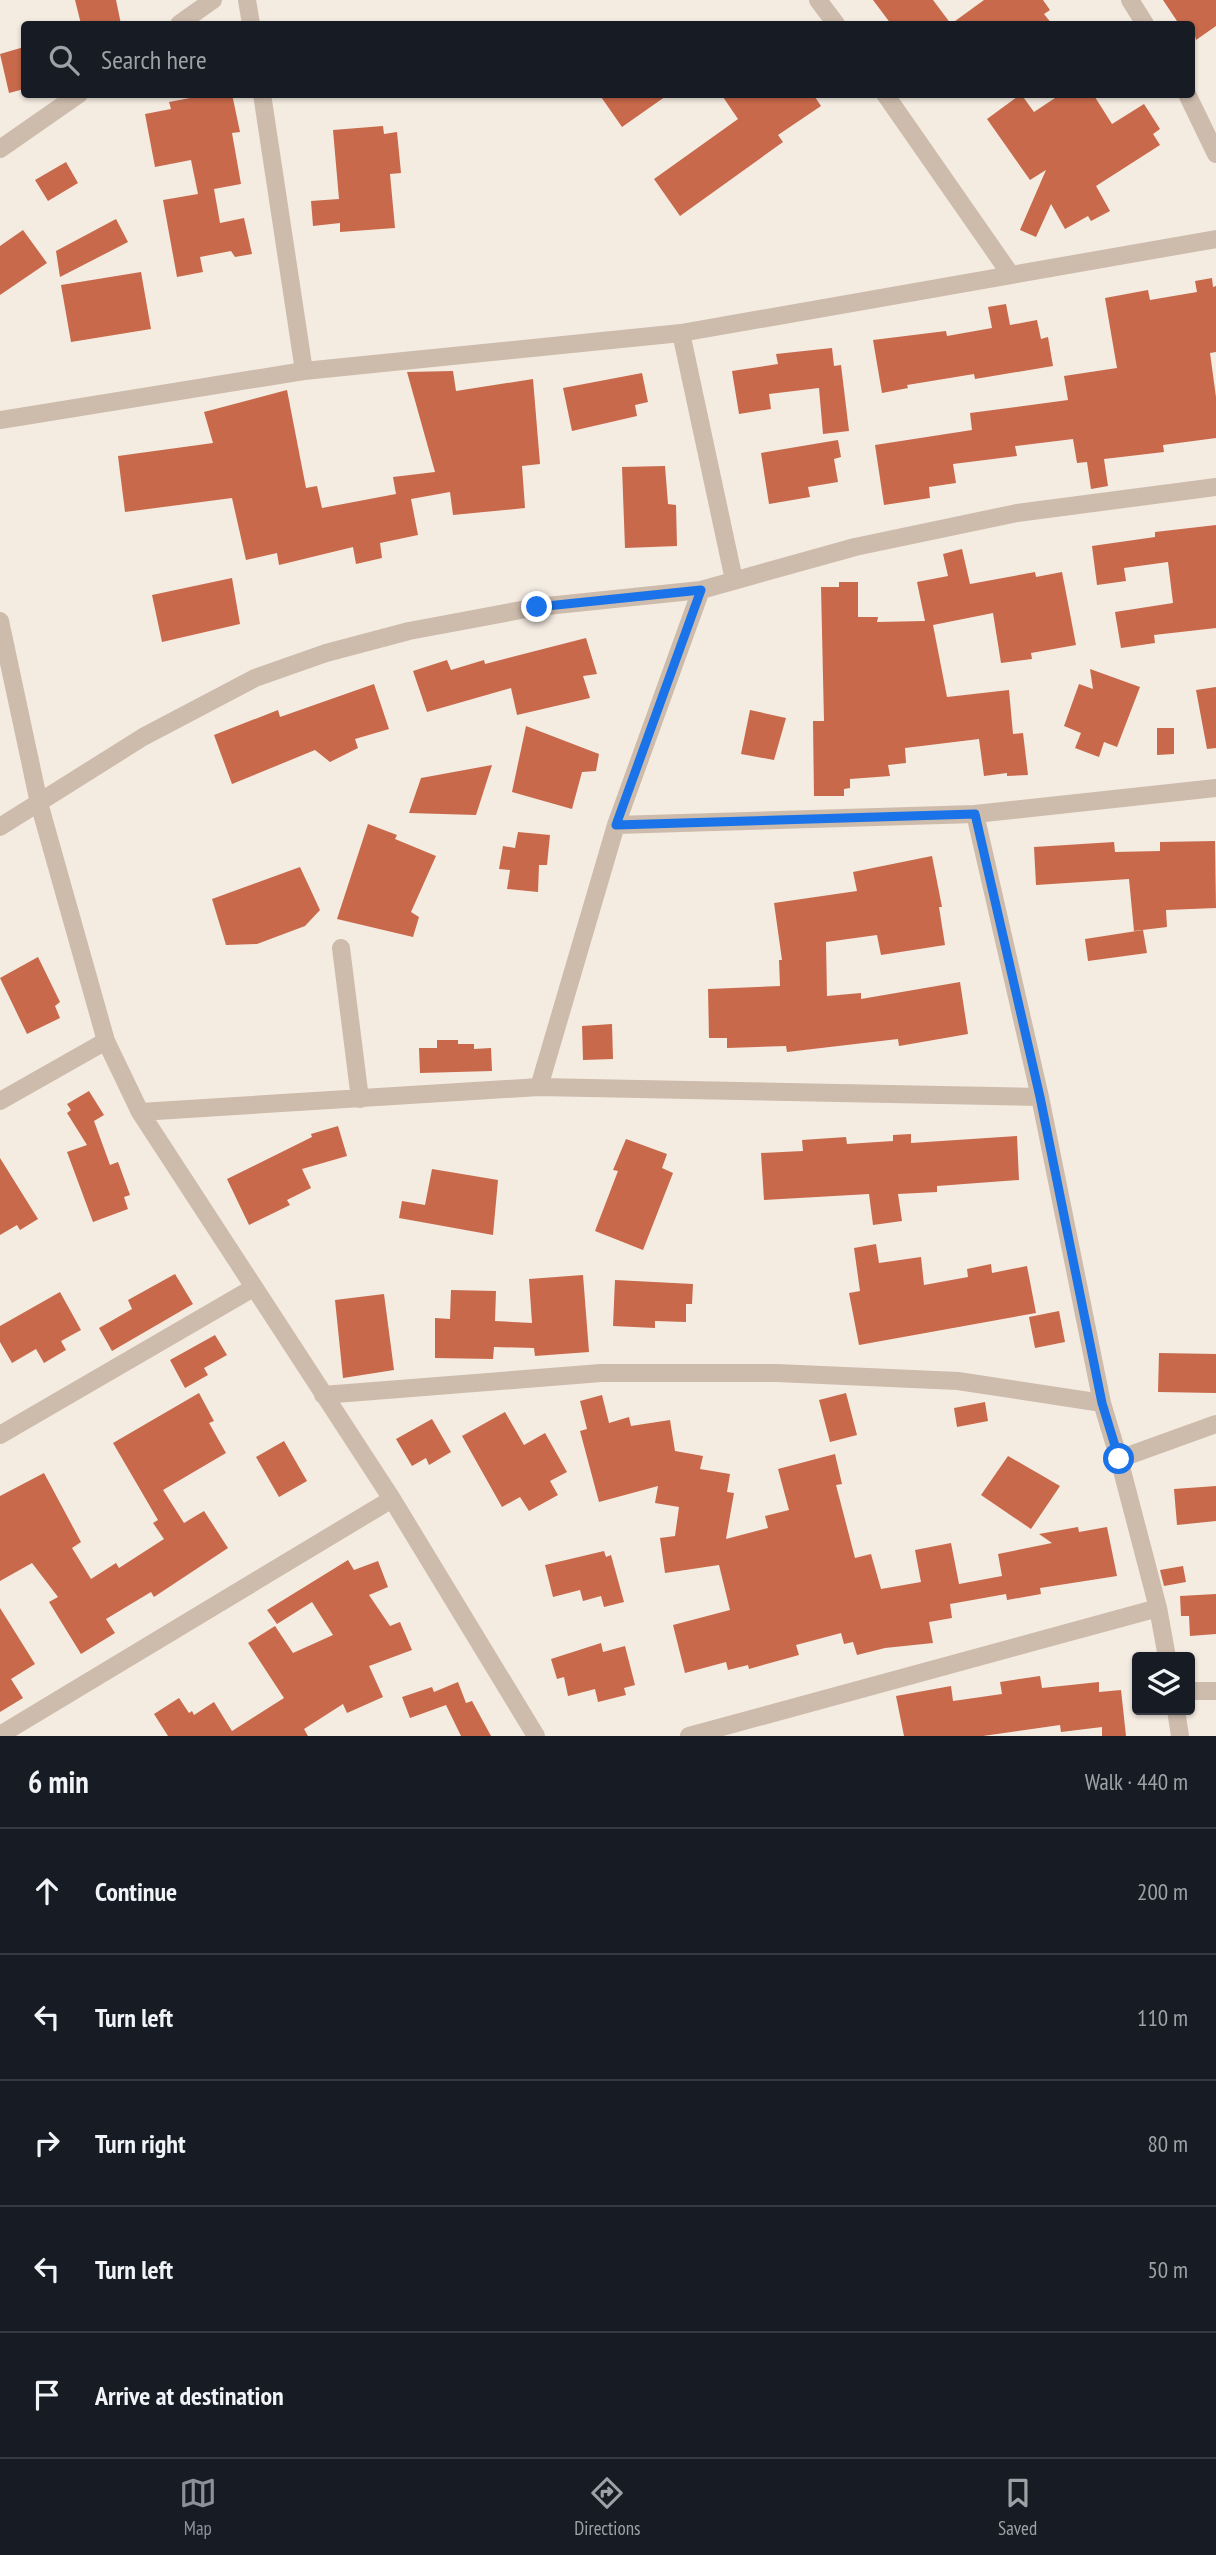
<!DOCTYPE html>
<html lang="en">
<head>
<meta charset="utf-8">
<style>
	:root { --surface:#171b24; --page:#242831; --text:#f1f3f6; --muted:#9ea1a6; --line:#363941; --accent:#8c9099 }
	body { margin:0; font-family:"PT Sans Narrow",sans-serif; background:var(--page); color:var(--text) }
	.controls { position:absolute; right:21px; bottom:21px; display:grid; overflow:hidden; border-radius:7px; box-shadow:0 2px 5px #0004 }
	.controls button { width:63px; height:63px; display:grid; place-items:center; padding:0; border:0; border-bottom:2px solid var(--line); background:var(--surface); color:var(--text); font:35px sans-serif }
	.stop { position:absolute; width:21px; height:21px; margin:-16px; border:5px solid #1a73e8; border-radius:50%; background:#fff }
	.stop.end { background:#1a73e8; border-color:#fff; box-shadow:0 2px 7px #0008 }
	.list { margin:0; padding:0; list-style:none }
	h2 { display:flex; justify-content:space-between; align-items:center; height:91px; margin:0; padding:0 28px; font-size:30px }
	h2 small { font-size:23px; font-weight:400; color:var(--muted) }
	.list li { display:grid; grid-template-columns:46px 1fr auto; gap:21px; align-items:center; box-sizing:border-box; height:126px; padding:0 28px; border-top:2px solid var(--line) }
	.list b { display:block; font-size:26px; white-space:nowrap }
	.list em { font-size:23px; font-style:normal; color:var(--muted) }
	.icon { flex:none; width:38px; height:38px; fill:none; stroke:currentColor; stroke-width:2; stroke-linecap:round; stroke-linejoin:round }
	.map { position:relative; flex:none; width:1216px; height:1736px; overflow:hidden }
	.search { position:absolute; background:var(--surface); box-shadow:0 2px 5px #0004; left:21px; right:21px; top:21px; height:77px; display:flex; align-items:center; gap:18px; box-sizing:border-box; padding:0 24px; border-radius:7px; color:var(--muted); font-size:26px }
	.sheet { height:721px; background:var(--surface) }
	nav { display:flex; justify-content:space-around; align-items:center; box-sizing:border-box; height:98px; border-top:2px solid var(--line); background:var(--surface); font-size:19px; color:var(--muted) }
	nav a { display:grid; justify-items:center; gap:4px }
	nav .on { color:var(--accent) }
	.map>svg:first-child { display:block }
	.building { fill:#c8694b }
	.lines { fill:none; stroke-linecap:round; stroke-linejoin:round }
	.minor { stroke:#cdbbac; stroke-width:18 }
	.tertiary { stroke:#cdbbac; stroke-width:18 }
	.route { stroke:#1a73e8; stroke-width:9 }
</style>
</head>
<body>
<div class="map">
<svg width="1216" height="1736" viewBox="0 0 1216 1736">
	<rect width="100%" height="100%" fill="#f4ebe1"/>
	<path class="building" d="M 75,0 L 116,0 L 121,24 L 81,24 Z
		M 873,0 L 933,0 L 951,24 L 984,0 L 1043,0 L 1050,10 L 1044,14 L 1052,24 L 891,24 Z
		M 1163,0 L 1216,0 L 1216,26 L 1196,40 L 1192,24 L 1179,24 Z
		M 24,47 L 24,89 L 9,93 L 0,54 Z
		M 189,94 L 232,94 L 240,132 L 232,133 L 241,184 L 214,189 L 220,223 L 244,218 L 252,254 L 235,257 L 231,251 L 200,257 L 203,272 L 177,277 L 163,200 L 198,194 L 191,160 L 155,167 L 145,114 L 171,109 L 169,102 L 190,98 Z
		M 599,94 L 669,94 L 622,127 Z
		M 721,94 L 813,94 L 821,106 L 778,135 L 783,142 L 680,216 L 654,179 L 738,119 Z
		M 1021,94 L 1034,112 L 1061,94 L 1093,94 L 1112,124 L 1144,104 L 1160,129 L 1153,134 L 1160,145 L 1096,186 L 1110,211 L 1091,221 L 1088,216 L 1065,229 L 1051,204 L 1036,237 L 1020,230 L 1046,170 L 1030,180 L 987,119 Z
		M 383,126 L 384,134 L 397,132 L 401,173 L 390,174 L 395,228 L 340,232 L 340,223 L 313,226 L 311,201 L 339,199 L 333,130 Z
		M 66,162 L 78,183 L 48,201 L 35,180 Z
		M 116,219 L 128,242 L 60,277 L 56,251 Z
		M 23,230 L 47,263 L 0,295 L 0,246 Z
		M 141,272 L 151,329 L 71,342 L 61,285 Z
		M 1212,278 L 1213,287 L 1216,286 L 1216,352 L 1210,353 L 1216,397 L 1216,438 L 1163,445 L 1164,452 L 1104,459 L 1108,486 L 1091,489 L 1087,462 L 1077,463 L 1073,439 L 1015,446 L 1017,456 L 953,464 L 956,483 L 929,487 L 930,498 L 884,505 L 875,445 L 972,430 L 970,413 L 1068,400 L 1064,376 L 1117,368 L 1105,298 L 1148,290 L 1150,300 L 1197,292 L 1195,281 Z
		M 1006,304 L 1010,325 L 1037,320 L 1041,339 L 1048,337 L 1053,366 L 975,379 L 974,374 L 907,385 L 908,388 L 882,393 L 873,340 L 946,331 L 947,336 L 992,328 L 988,307 Z
		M 832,348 L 834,366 L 841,365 L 849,431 L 823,434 L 819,388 L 769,394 L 771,409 L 739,414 L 732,371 L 778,364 L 776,354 Z
		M 453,371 L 456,391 L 533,379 L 540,464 L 522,466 L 525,508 L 453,515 L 450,492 L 411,499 L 418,535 L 380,543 L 382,558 L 356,564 L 353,547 L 279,565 L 277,553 L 246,560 L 232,498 L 125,512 L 118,456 L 213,443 L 204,412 L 287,390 L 306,488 L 317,486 L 322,508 L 396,494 L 393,477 L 435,472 L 407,372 Z
		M 642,373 L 648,402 L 635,405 L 637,416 L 572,431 L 563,388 Z
		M 838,440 L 841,457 L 834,459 L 838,482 L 808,487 L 810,497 L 769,504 L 761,453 Z
		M 665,466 L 668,504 L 676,505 L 677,546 L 625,548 L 622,467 Z
		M 1216,525 L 1216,628 L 1154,635 L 1155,643 L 1121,648 L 1115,612 L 1173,603 L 1168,562 L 1124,568 L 1126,581 L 1097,585 L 1092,546 L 1155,537 L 1155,532 Z
		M 962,549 L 970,584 L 1035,572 L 1036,577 L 1062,572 L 1076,645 L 1031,653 L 1032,659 L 1001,663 L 993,613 L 933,625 L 947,697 L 1009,690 L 1013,734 L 1023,733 L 1028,775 L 1007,776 L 1007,773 L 984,776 L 979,739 L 905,748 L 906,763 L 888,765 L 890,776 L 850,779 L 850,788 L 844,789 L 844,796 L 814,796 L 813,721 L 824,721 L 821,587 L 839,587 L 839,582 L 858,582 L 858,617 L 878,617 L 877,622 L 925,621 L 917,582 L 948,576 L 943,554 Z
		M 232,578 L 240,624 L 162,642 L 152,595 Z
		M 586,638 L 597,674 L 583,676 L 590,698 L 517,715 L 511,688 L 427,712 L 413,671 L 447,660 L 451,670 L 484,660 L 485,664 Z
		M 1090,669 L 1140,687 L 1117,747 L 1104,742 L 1099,757 L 1075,748 L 1081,733 L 1064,726 L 1079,684 L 1093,689 Z
		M 374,684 L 389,729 L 355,739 L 358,748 L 330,762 L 315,750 L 232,784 L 214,735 L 278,710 L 280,717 Z
		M 1216,687 L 1216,748 L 1207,749 L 1196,690 Z
		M 750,710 L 786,718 L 774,760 L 741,754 Z
		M 526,726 L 599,754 L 596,771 L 582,772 L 572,809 L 512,792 Z
		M 1157,728 L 1174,728 L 1174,754 L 1157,755 Z
		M 492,765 L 476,815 L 409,813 L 421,778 Z
		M 368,824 L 397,835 L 395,839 L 436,856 L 411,912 L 419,917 L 413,937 L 337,919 Z
		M 518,832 L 550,835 L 547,865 L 539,865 L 538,892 L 507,889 L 510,870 L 499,869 L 503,846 L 515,848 Z
		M 1215,841 L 1216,908 L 1166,910 L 1167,927 L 1134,931 L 1129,879 L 1036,885 L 1034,847 L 1114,842 L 1115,852 L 1160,851 L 1160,842 Z
		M 932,856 L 942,907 L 939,907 L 945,945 L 881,955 L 877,935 L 826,942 L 827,996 L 861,993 L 861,999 L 960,982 L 968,1034 L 899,1046 L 898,1039 L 787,1052 L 786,1046 L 727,1048 L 727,1038 L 709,1038 L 708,989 L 780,986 L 779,960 L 782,960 L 774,903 L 857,891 L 853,872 Z
		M 300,867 L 320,910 L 305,926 L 257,944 L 226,945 L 212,899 Z
		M 1143,930 L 1147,953 L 1088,961 L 1085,939 Z
		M 38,957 L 60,1002 L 55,1006 L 60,1018 L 27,1034 L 0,978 Z
		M 612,1024 L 613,1059 L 583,1060 L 582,1026 Z
		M 437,1040 L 458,1040 L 458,1044 L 474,1044 L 474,1049 L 491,1048 L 492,1071 L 420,1073 L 419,1048 L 437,1048 Z
		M 89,1091 L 104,1115 L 94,1121 L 110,1165 L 118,1162 L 130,1195 L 124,1197 L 128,1209 L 93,1222 L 67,1152 L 87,1145 L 67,1113 L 71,1110 L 67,1104 Z
		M 338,1126 L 347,1156 L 302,1169 L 311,1188 L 287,1200 L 290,1205 L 249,1225 L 227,1179 L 312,1137 L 311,1134 Z
		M 911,1134 L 911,1143 L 1017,1136 L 1019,1180 L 937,1186 L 937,1192 L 898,1194 L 902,1221 L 873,1225 L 869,1194 L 764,1200 L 761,1153 L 803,1151 L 802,1140 L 846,1137 L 847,1144 L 893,1141 L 893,1135 Z
		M 626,1139 L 667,1154 L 662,1168 L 673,1173 L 643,1250 L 595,1231 L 618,1171 L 613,1170 Z
		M 0,1158 L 38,1219 L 20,1230 L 17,1225 L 0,1235 Z
		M 432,1169 L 498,1180 L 493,1235 L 399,1218 L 402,1201 L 425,1205 Z
		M 876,1244 L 879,1263 L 921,1257 L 924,1285 L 968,1277 L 967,1269 L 991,1264 L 992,1273 L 1027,1266 L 1036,1313 L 859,1345 L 849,1293 L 860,1291 L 854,1248 Z
		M 175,1274 L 193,1304 L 112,1351 L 99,1328 L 132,1309 L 128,1300 Z
		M 583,1275 L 589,1352 L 535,1356 L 534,1348 L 494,1347 L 493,1359 L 435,1358 L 435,1318 L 450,1319 L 451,1290 L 496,1291 L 495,1321 L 532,1323 L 529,1279 Z
		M 615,1280 L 693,1284 L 692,1304 L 686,1304 L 686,1322 L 655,1321 L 655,1328 L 613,1326 Z
		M 60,1292 L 81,1330 L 61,1341 L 66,1350 L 44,1363 L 36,1349 L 12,1363 L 0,1342 L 0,1326 Z
		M 384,1294 L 394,1370 L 343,1378 L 335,1300 Z
		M 1059,1311 L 1065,1342 L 1035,1348 L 1029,1317 Z
		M 215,1335 L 227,1355 L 204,1368 L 208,1375 L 185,1388 L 170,1360 Z
		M 1159,1353 L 1216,1354 L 1216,1393 L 1158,1392 Z
		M 199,1393 L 214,1421 L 209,1423 L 226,1453 L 163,1490 L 184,1523 L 204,1511 L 228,1548 L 154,1597 L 151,1592 L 106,1619 L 115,1633 L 81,1654 L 49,1602 L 58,1597 L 32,1563 L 0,1581 L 0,1496 L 44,1473 L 81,1542 L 72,1548 L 91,1579 L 116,1563 L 119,1568 L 164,1539 L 153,1523 L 158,1520 L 113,1443 Z
		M 846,1393 L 857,1435 L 830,1442 L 819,1400 Z
		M 602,1395 L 609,1423 L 629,1417 L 631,1426 L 670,1420 L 675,1451 L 703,1456 L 700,1469 L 730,1474 L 727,1492 L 734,1493 L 726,1539 L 768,1528 L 765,1516 L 789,1510 L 778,1469 L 835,1454 L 842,1484 L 836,1485 L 855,1558 L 871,1554 L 881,1589 L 921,1582 L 915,1550 L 951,1543 L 959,1584 L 1002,1576 L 998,1554 L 1052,1543 L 1039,1534 L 1078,1527 L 1079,1532 L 1107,1527 L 1117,1576 L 1040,1588 L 1041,1594 L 1007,1600 L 1006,1594 L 950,1604 L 952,1618 L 929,1622 L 933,1643 L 885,1648 L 857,1655 L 853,1642 L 844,1644 L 841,1633 L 796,1645 L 799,1655 L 749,1669 L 748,1665 L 728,1670 L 726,1662 L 685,1673 L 673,1625 L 730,1610 L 719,1565 L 665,1573 L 660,1538 L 675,1536 L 679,1507 L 655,1503 L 658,1486 L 599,1502 L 580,1431 L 587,1429 L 580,1401 Z
		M 985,1402 L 988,1421 L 957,1427 L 954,1408 Z
		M 505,1412 L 524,1445 L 545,1433 L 567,1472 L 550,1481 L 558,1495 L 529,1511 L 520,1497 L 502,1507 L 462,1436 Z
		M 432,1419 L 451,1452 L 429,1465 L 426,1458 L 412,1466 L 396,1439 Z
		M 284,1441 L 307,1481 L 279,1497 L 256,1457 Z
		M 1008,1456 L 1060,1486 L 1031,1529 L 981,1495 Z
		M 1216,1486 L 1216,1521 L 1177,1525 L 1174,1489 Z
		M 604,1551 L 606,1557 L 611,1555 L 624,1602 L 604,1607 L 601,1596 L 583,1601 L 580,1590 L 553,1597 L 545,1565 Z
		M 348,1560 L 354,1570 L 378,1561 L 388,1587 L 369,1595 L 390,1626 L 400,1622 L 412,1650 L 369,1666 L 383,1697 L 347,1713 L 343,1704 L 304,1729 L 308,1736 L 168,1736 L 154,1714 L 179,1698 L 189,1713 L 192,1711 L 194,1715 L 214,1702 L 232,1731 L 284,1698 L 248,1643 L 275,1626 L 293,1653 L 333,1635 L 312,1602 L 277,1624 L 267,1610 Z
		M 1183,1566 L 1186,1582 L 1164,1586 L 1160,1570 Z
		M 1216,1594 L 1216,1634 L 1190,1636 L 1189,1616 L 1181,1616 L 1180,1596 Z
		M 0,1608 L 35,1664 L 11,1679 L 23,1698 L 0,1712 Z
		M 601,1643 L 603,1652 L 625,1646 L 635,1685 L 624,1688 L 626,1695 L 598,1702 L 595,1689 L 568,1696 L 564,1677 L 557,1679 L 551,1659 Z
		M 1040,1676 L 1042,1688 L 1099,1682 L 1099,1692 L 1121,1690 L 1126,1736 L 1102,1736 L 1102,1727 L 1061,1732 L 1060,1725 L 983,1736 L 904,1736 L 896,1696 L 951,1686 L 953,1701 L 1002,1694 L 1000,1682 Z
		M 458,1682 L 466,1703 L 472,1701 L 491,1736 L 461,1736 L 446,1705 L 410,1718 L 402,1697 L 432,1687 L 434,1692 Z"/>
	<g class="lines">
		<path class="minor" d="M 247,0 L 251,24
			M 818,0 L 836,24
			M 1130,0 L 1145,24
			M 262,94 L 304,371
			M 885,94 L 1011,275
			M 1187,94 L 1216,154
			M 681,333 L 734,580
			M 0,420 L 304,371 L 681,333 L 1216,239
			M 0,621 L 39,803 L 106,1041 L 140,1112 L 392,1499 L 536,1736
			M 975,814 L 1040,1097
			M 616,825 L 975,814 L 1216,788
			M 0,827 L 143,737 L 255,678 L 326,653 L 409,631 L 537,607 L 701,590 L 855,547 L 1017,513 L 1216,487
			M 341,948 L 360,1099
			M 539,1087 L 616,825 L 701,590
			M 0,1101 L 106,1041
			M 140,1112 L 539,1087 L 1040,1097 L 1102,1403
			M 323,1395 L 601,1373 L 777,1373 L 958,1381 L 1102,1403 L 1119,1459
			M 0,1435 L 253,1288
			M 1167,1657 L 1158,1608 L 1119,1459 L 1216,1424
			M 1190,1691 L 1216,1691
			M 1176,1710 L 1180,1736
			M 0,1735 L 392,1499
			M 689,1736 L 1158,1608"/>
		<path class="tertiary" d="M 179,24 L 213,0
			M 0,149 L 79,94"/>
	</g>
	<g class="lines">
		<path class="route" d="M 537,607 L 701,590 L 616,825 L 975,814 L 1040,1097 L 1102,1403 L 1119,1459"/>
	</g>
</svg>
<div class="controls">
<button><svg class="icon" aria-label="layers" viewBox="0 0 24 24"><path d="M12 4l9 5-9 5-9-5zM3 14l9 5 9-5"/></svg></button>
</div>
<div class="stop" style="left:1119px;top:1459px"></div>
<div class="stop end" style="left:537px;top:607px"></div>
<div class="search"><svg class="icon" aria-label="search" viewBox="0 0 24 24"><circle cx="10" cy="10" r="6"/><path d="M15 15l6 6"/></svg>Search here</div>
</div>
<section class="sheet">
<h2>6 min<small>Walk · 440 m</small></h2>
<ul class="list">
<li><svg class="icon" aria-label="ahead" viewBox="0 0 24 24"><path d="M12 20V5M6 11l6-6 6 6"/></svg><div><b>Continue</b></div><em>200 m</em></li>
<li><svg class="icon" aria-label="left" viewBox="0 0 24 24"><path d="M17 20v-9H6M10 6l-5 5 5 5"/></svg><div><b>Turn left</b></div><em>110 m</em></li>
<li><svg class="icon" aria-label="right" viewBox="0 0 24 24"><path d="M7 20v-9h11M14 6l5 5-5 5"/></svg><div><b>Turn right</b></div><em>80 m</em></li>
<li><svg class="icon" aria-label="left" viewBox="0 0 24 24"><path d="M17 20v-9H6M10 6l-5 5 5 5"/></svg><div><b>Turn left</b></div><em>50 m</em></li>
<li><svg class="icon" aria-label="arrive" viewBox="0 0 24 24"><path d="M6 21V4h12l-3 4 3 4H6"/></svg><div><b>Arrive at destination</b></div></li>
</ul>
</section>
<nav>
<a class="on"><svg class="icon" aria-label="map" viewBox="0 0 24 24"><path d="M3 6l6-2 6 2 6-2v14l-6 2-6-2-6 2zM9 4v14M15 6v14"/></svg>Map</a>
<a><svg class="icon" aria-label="directions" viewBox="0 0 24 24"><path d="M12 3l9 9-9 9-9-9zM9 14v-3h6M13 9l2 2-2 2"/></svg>Directions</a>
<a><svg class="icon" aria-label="saved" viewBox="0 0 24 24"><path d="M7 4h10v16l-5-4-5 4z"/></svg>Saved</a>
</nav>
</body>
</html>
